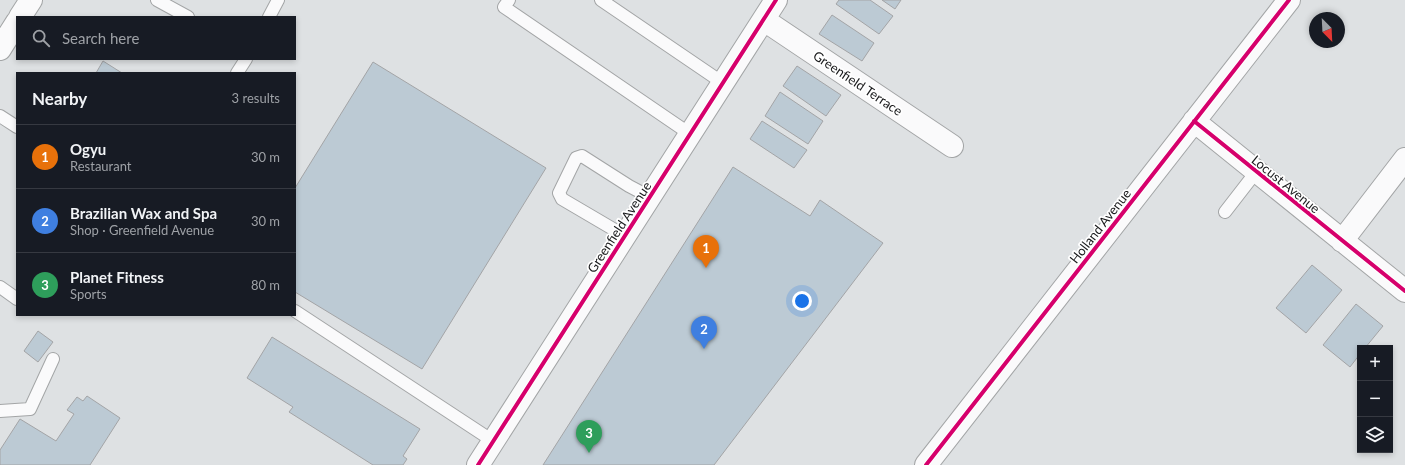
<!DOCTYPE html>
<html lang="en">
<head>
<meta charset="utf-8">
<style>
	:root { --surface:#171b24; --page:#20242c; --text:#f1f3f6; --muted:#9ea1a6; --line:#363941; --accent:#ea580c }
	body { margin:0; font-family:Lato,sans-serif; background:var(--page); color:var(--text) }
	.controls { position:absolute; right:12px; bottom:12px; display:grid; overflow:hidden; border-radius:0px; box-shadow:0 2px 6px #0003 }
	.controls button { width:36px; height:36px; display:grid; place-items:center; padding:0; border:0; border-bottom:1px solid var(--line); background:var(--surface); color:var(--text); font:20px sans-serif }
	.compass { position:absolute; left:1309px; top:12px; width:36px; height:36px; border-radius:50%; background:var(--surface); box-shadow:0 2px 6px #0003; rotate:156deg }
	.you { position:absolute; left:802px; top:301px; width:14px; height:14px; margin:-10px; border:3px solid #fff; border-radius:50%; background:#1a73e8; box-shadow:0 0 0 6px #1a73e833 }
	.badge { display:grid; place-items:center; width:26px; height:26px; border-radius:50%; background:var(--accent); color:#fff; font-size:13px; font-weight:700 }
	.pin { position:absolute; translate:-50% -33px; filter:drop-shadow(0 1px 2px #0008) }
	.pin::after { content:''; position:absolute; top:21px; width:14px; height:12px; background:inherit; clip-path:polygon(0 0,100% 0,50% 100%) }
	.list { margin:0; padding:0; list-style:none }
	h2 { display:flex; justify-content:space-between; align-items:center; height:52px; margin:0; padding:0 16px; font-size:17px }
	h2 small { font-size:13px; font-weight:400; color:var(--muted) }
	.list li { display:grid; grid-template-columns:26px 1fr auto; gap:12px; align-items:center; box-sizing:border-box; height:64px; padding:0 16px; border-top:1px solid var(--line) }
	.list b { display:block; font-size:15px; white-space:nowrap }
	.list p { margin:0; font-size:13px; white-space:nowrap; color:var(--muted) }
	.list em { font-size:13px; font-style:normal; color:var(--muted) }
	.icon { flex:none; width:22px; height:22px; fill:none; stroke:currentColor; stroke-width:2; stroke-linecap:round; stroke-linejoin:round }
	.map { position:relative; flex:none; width:1405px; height:465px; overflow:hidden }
	.search { position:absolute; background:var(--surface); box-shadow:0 2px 6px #0003; left:16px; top:16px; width:280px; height:44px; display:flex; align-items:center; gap:10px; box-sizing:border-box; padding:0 14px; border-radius:0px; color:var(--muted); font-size:15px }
	.panel { position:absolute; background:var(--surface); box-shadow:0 2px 6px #0003; left:16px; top:72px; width:280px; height:244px; border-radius:0px }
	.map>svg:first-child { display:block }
	.building { fill:#bccad4; stroke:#a3a4a6 }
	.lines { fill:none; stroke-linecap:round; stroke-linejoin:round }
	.service-casing { stroke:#a3a5a6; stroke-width:14 }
	.minor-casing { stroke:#a3a5a6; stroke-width:24 }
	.tertiary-casing { stroke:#a3a5a6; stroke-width:24 }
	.service { stroke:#fafafb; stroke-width:12 }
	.minor { stroke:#fafafb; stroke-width:22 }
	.tertiary { stroke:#fafafb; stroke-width:22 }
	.cycleway-casing { stroke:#fff; stroke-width:6 }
	.cycleway { stroke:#d6006c; stroke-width:4 }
	.labels { text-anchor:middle; stroke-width:3.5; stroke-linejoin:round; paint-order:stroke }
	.street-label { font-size:13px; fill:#18191b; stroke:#fff }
</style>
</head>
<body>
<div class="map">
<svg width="1405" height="465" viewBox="0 0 1405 465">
	<rect width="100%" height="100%" fill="#dee1e3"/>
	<path class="building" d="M 839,0 L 870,0 L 893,16 L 879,34 L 836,4 Z
		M 882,0 L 901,0 L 895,9 Z
		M 832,15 L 874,43 L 862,61 L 819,34 Z
		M 103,61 L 122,73 L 96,73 Z
		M 373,62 L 546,168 L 422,369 L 295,292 L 295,188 Z
		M 797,66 L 841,95 L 826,116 L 783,86 Z
		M 780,92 L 823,121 L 808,144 L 765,116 Z
		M 762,121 L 807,150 L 794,168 L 750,139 Z
		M 733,167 L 810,216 L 820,200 L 883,243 L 714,465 L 543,465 Z
		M 1312,265 L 1342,290 L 1306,333 L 1276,308 Z
		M 1356,304 L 1383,326 L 1365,348 L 1360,348 L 1360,354 L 1350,367 L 1323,345 Z
		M 38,331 L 53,342 L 38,362 L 24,351 Z
		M 272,337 L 420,429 L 403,456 L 407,459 L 403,465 L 373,465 L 289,412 L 293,407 L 247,378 Z
		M 87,396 L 120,418 L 90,465 L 0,465 L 0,450 L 20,419 L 56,441 L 74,414 L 67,410 L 77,397 L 83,401 Z"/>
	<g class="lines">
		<defs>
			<path id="service" d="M 157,0 L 188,17
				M 509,0 L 504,7 L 690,134
				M 601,0 L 723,83
				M 269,17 L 278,0
				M 237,73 L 246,59
				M 0,116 L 17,127
				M 1225,212 L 1256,172
				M 625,236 L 562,199 L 559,193 L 576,158 L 582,156 L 629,186 L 650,197
				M 0,287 L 17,299
				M 295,311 L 493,441
				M 0,411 L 30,409 L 53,359"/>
			<path id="minor" d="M 764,20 L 952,146
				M 1194,121 L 1405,291
				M 1342,241 L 1405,159
				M 478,465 L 776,0
				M 926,465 L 1289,0"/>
			<path id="tertiary" d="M 20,17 L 31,0
				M 0,49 L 17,22"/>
		</defs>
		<use href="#service" class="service-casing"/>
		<use href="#minor" class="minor-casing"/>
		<use href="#tertiary" class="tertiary-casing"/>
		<use href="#service" class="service"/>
		<use href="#minor" class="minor"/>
		<use href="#tertiary" class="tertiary"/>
		<defs>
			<path id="cycleway" d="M 1194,121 L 1405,291
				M 478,465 L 776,0
				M 926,465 L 1289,0"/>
		</defs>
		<use href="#cycleway" class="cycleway-casing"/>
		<use href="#cycleway" class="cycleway"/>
	</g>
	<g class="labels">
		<g class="street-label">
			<text transform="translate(858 83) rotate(34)" y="5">Greenfield Terrace</text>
			<text transform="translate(1286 184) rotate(39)" y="5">Locust Avenue</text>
			<text transform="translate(1100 226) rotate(-52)" y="5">Holland Avenue</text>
			<text transform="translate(619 227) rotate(-57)" y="5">Greenfield Avenue</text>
		</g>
	</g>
</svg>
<div class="controls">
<button>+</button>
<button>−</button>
<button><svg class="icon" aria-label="layers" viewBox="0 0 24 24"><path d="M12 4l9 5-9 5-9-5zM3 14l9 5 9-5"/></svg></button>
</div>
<svg class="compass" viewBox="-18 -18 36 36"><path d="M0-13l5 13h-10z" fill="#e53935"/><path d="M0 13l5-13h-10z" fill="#9ea1a6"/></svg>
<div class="you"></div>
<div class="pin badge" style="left:706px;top:268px;background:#e8710a">1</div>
<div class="pin badge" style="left:704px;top:349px;background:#3f7fe0">2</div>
<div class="pin badge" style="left:589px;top:453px;background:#2e9e5b">3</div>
<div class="search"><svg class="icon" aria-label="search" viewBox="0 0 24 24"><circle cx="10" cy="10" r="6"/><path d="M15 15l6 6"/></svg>Search here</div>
<section class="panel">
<h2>Nearby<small>3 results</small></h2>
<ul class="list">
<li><span class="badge" style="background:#e8710a">1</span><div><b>Ogyu</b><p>Restaurant</p></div><em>30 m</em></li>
<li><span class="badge" style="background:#3f7fe0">2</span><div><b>Brazilian Wax and Spa</b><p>Shop · Greenfield Avenue</p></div><em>30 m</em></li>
<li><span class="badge" style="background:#2e9e5b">3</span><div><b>Planet Fitness</b><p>Sports</p></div><em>80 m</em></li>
</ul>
</section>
</div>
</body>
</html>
